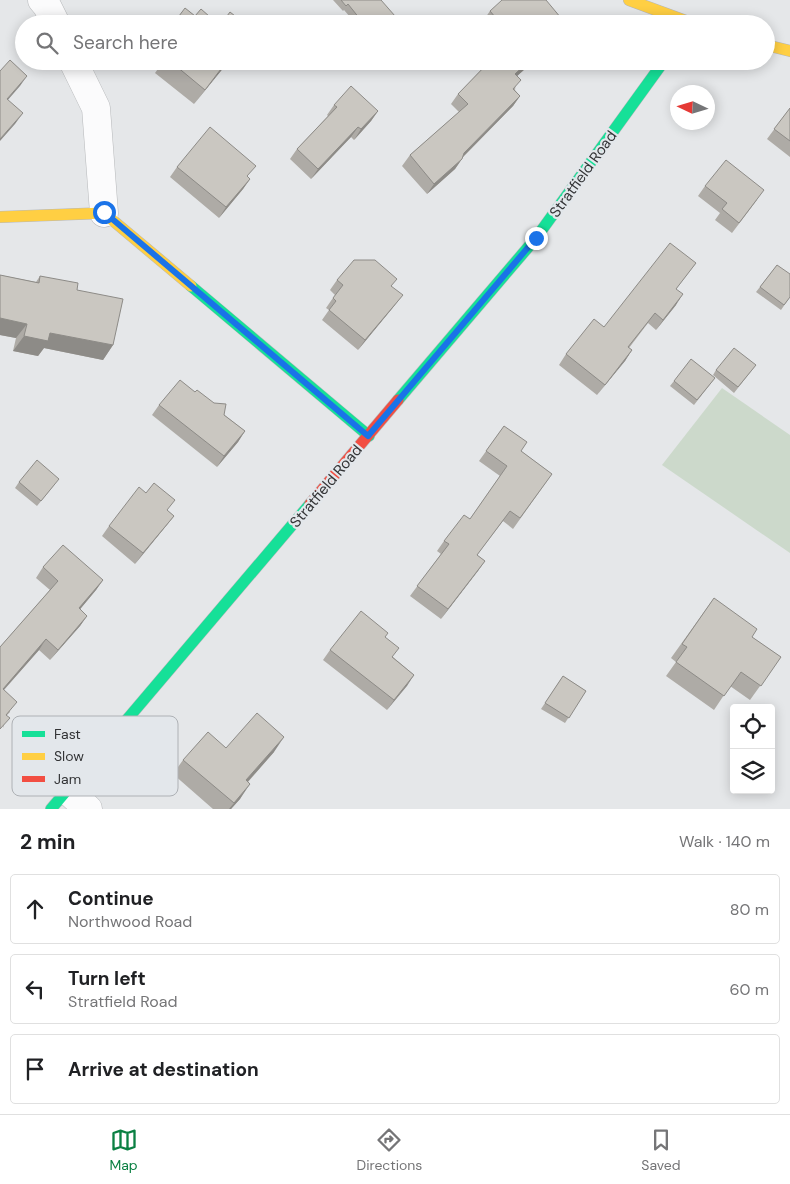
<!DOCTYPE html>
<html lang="en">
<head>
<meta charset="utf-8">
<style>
	:root { --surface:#fff; --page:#f6f6f6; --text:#202124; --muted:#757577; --line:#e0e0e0; --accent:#0b8043 }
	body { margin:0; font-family:"DM Sans",sans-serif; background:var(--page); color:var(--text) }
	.controls { position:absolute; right:15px; bottom:15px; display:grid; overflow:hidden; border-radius:5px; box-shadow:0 2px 12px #0003 }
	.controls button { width:45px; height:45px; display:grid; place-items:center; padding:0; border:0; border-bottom:1px solid var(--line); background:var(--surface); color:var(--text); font:25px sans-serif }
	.compass { position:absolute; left:670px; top:85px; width:45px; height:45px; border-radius:50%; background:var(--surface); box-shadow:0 2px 12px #0003; rotate:274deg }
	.stop { position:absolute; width:15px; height:15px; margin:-11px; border:4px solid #1a73e8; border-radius:50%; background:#fff }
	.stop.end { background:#1a73e8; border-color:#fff; box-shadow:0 1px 5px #0008 }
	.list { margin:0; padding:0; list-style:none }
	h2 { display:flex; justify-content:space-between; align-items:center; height:65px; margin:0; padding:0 20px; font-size:21px }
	h2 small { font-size:16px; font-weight:400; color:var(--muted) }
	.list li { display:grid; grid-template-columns:32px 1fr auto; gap:15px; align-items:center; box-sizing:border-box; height:70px; margin:0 10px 10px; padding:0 10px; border:1px solid var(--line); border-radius:5px }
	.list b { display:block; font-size:19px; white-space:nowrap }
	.list p { margin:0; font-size:16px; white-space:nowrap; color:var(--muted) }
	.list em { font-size:16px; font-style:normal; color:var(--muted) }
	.icon { flex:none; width:28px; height:28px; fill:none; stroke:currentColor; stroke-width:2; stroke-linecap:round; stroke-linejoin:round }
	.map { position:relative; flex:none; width:790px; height:809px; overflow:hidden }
	.search { position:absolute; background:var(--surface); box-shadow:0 2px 12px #0003; left:15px; right:15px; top:15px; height:55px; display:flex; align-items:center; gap:12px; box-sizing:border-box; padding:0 18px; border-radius:28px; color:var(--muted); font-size:19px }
	.sheet { height:305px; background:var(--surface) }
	nav { display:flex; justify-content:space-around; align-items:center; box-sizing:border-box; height:70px; border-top:1px solid var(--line); background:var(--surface); font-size:14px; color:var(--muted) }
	nav a { display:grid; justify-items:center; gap:2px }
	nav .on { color:var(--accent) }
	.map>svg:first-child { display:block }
	.green { fill:#ccd9cb }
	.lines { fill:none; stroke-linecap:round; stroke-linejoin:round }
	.street-casing { stroke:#b6b8ba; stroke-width:29 }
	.fast-casing { stroke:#b6b8ba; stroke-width:12 }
	.slow-casing { stroke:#b6b8ba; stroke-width:12 }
	.jam-casing { stroke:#b6b8ba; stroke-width:12 }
	.street { stroke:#fbfbfc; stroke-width:28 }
	.fast { stroke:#16e098; stroke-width:11 }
	.slow { stroke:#ffcf43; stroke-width:11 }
	.jam { stroke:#f24e42; stroke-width:11 }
	.wall { fill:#aeaba6 }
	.shaded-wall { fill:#8d8b87 }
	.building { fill:#cac7c1; stroke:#8d8b87 }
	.route { stroke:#1a73e8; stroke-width:6 }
	.labels { text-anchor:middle; stroke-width:4.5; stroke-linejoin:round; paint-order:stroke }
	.street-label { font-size:15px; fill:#333436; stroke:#e3e7eb }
	.key { fill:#e3e7eb; stroke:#aeb1b5; stroke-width:1 }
	.key-label { font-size:14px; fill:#333436 }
</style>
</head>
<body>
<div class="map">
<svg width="790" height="809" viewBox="0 0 790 809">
	<rect width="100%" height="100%" fill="#e5e7e9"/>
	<path class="green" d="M 722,388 L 790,435 L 790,553 L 662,465 Z"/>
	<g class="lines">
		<defs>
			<path id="street" d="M 42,0 L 47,6 L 56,24
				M 73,61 L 96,108 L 104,213
				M 67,790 L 88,809"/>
			<path id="fast" d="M 191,286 L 369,436
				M 398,400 L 536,238 L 664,61
				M 51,809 L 310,504"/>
			<path id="slow" d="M 629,0 L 694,24
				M 766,45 L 790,51
				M 0,217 L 104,213 L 191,286"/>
			<path id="jam" d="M 310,504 L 398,400"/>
		</defs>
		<use href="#street" class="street-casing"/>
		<use href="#fast" class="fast-casing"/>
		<use href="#slow" class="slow-casing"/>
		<use href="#jam" class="jam-casing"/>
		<use href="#street" class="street"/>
		<use href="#fast" class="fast"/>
		<use href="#slow" class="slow"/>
		<use href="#jam" class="jam"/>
	</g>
	<path class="wall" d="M 333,0 L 381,0 L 392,22 L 389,24 L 356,24 L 344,10 L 343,11 Z
		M 490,11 L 566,24 L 485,24 L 483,21 Z
		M 155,61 L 229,61 L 194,104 L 155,73 L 160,66 Z
		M 490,61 L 534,61 L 517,76 L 515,90 L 520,96 L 513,106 L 463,157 L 455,169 L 427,194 L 402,166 L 410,155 L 459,112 L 451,104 L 458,94 Z
		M 334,105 L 378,111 L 371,121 L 354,140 L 351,137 L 311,179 L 290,159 L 297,149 L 328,116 L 327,115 Z
		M 790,108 L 790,157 L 767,139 Z
		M 177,167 L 248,177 L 250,179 L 243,189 L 219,218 L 170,177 Z
		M 705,186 L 757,200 L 732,233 L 715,220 L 720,213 L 698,196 Z
		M 696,263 L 676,289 L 676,305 L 656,330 L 648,323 L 629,348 L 632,350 L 625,361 L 597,395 L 559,365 L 566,354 Z
		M 777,265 L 790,297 L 781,310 L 756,292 Z
		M 0,275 L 36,282 L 40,276 L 77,290 L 113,345 L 103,360 L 44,348 L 38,356 L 13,351 L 16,338 L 0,335 Z
		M 337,280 L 392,286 L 395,305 L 358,350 L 322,320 L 329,310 L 326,308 L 335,295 L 330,290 Z
		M 756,365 L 734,393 L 713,375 L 716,370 Z
		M 715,378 L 694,405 L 670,386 L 674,381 Z
		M 195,392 L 245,431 L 238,442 L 217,467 L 152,415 L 159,405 Z
		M 504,426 L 521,451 L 552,474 L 513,529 L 503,521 L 477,555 L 485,561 L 441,619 L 410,596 L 441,554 L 437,551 L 444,541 L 470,519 L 500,476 L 479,461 Z
		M 19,482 L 55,484 L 37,506 L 15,488 Z
		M 168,511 L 174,516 L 166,526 L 135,564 L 102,536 L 109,526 Z
		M 43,567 L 103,580 L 96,590 L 80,609 L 87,616 L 80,626 L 50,660 L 39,650 L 4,690 L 10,712 L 7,715 L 3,728 L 0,647 L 50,590 L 36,578 Z
		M 714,598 L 752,637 L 781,657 L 750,700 L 730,686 L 714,710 L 666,676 L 676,662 L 671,658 Z
		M 385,637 L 393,657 L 414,675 L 387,710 L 323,660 L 330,650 Z
		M 563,676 L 586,691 L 565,723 L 541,709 Z
		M 226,748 L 274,752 L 248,782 L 240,799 L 231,809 L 213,809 L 173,774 L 183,760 Z"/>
	<path class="shaded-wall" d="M 227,61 L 229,61 L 194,104 L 205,90 Z
		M 529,61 L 534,61 L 508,84 L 515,74 Z
		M 27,76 L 20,86 L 0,109 L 7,99 Z
		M 520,96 L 513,106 L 457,163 L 464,153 Z
		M 378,111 L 371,121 L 354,140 L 361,129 Z
		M 23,113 L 15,124 L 0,141 L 0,139 Z
		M 358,127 L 351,137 L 311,179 L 318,169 Z
		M 462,159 L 455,169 L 427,194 L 434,184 Z
		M 250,179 L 243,189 L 219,218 L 226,207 Z
		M 683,294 L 676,305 L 656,330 L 663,320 Z
		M 403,295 L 395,305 L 358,350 L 365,340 Z
		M 0,318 L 27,324 L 16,338 L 0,335 Z
		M 50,333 L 113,345 L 103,360 L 44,348 L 38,356 L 13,351 L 24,336 Z
		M 632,350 L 625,361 L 597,395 L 605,385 Z
		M 245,431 L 238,442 L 217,467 L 224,456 Z
		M 174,516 L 166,526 L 135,564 L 143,553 Z
		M 485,561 L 478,571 L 441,619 L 448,609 Z
		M 103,580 L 96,590 L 72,619 L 79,608 Z
		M 87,616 L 80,626 L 50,660 L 58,650 Z
		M 46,639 L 39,650 L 0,694 L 3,689 Z
		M 414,675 L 407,686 L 387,710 L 394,700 Z
		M 284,737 L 274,752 L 236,795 L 246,780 Z
		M 250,784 L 240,799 L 231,809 L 229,809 Z"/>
	<path class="building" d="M 341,0 L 381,0 L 395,16 L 387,24 L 364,24 L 348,4 L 346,6 Z
		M 502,0 L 546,0 L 566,24 L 501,24 L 490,11 Z
		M 185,8 L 195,16 L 201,9 L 218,24 L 173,24 Z
		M 230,12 L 245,24 L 221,24 Z
		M 10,60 L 27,76 L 7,99 L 23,113 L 0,139 L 0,71 Z
		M 170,61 L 227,61 L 205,90 Z
		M 490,61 L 529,61 L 515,74 L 521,80 L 513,89 L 520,96 L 464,153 L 462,159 L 434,184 L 410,155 L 468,104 L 458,94 Z
		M 351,86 L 378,111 L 361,129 L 358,127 L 318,169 L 297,149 L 337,107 L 334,105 Z
		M 790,108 L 790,141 L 774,129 Z
		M 210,127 L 256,166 L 247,176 L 250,179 L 226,207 L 177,167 Z
		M 726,160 L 764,190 L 739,223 L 722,209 L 727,203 L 705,186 Z
		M 670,243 L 696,263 L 676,289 L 683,294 L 663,320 L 655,313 L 628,347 L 632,350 L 605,385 L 566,354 L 594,319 L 604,327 Z
		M 354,260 L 375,260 L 397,279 L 391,286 L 403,295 L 365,340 L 329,310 L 336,301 L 333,298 L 343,285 L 337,280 Z
		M 777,265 L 790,274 L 790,297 L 784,305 L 760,287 Z
		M 0,275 L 39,283 L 40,276 L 78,283 L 77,290 L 123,299 L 113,345 L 50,333 L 48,341 L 24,336 L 27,324 L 0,318 Z
		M 734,348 L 756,365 L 738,387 L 716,370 Z
		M 691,359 L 715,378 L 697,400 L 674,381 Z
		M 180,380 L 195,392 L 197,390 L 214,403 L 226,404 L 224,415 L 245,431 L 224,456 L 159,405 Z
		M 504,426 L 527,442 L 521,451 L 552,474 L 520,518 L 510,511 L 477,555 L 485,561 L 448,609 L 417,586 L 449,544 L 444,541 L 464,515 L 470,519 L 507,466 L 486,451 Z
		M 37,460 L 59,479 L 41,501 L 19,482 Z
		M 154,483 L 175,500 L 167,510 L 174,516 L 143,553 L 109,526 L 139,487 L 146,493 Z
		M 63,545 L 103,580 L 79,608 L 87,616 L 58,650 L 46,639 L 3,689 L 17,702 L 6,715 L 10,718 L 0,729 L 0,647 L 58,581 L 43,567 Z
		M 714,598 L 757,629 L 752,637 L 781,657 L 761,686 L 741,672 L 724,696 L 676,662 L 687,647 L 682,644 Z
		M 361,611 L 388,633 L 385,637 L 399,648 L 392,657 L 414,675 L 394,700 L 330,650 Z
		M 563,676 L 586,691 L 569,718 L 545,703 Z
		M 257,713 L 284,737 L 246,780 L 250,784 L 234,803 L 183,760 L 208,732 L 226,748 Z"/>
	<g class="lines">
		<path class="route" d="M 104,212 L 368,436 L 536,238"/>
	</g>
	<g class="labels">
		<g class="street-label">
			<text transform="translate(583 174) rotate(-54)" y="5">Stratfield Road</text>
			<text transform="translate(326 486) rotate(-50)" y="5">Stratfield Road</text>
		</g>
	</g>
	<rect x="12" y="716" width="166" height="80" rx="8" class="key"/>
	<rect x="22" y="731" width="23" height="6" fill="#16e098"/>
	<rect x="22" y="753" width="23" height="7" fill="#ffcf43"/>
	<rect x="22" y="776" width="23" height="6" fill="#f24e42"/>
	<g class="key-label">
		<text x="54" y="739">Fast</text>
		<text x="54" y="761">Slow</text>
		<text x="54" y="784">Jam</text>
	</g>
</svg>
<div class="controls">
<button><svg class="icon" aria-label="locate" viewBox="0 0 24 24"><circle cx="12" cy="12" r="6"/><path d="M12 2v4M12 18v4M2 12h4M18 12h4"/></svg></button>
<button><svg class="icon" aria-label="layers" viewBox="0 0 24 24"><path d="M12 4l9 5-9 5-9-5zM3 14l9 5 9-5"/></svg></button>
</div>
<svg class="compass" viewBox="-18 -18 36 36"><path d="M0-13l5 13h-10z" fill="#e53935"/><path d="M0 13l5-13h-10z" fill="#757577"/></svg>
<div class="stop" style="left:104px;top:212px"></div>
<div class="stop end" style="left:536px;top:238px"></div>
<div class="search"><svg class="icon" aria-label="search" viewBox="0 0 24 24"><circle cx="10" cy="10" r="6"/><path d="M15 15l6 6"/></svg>Search here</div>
</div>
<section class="sheet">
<h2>2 min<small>Walk · 140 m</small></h2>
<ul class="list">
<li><svg class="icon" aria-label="ahead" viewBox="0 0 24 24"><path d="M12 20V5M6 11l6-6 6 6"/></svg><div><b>Continue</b><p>Northwood Road</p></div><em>80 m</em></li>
<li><svg class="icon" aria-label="left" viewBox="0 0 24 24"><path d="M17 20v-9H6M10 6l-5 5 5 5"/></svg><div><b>Turn left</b><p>Stratfield Road</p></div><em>60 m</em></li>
<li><svg class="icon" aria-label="arrive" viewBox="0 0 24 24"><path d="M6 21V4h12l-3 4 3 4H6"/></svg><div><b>Arrive at destination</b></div></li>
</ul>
</section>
<nav>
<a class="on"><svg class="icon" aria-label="map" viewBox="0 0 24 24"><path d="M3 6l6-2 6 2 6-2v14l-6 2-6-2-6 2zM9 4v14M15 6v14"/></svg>Map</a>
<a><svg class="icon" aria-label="directions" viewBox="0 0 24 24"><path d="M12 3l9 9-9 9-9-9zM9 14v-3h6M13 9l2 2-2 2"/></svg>Directions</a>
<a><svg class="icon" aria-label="saved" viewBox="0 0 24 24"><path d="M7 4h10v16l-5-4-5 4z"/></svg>Saved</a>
</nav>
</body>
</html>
